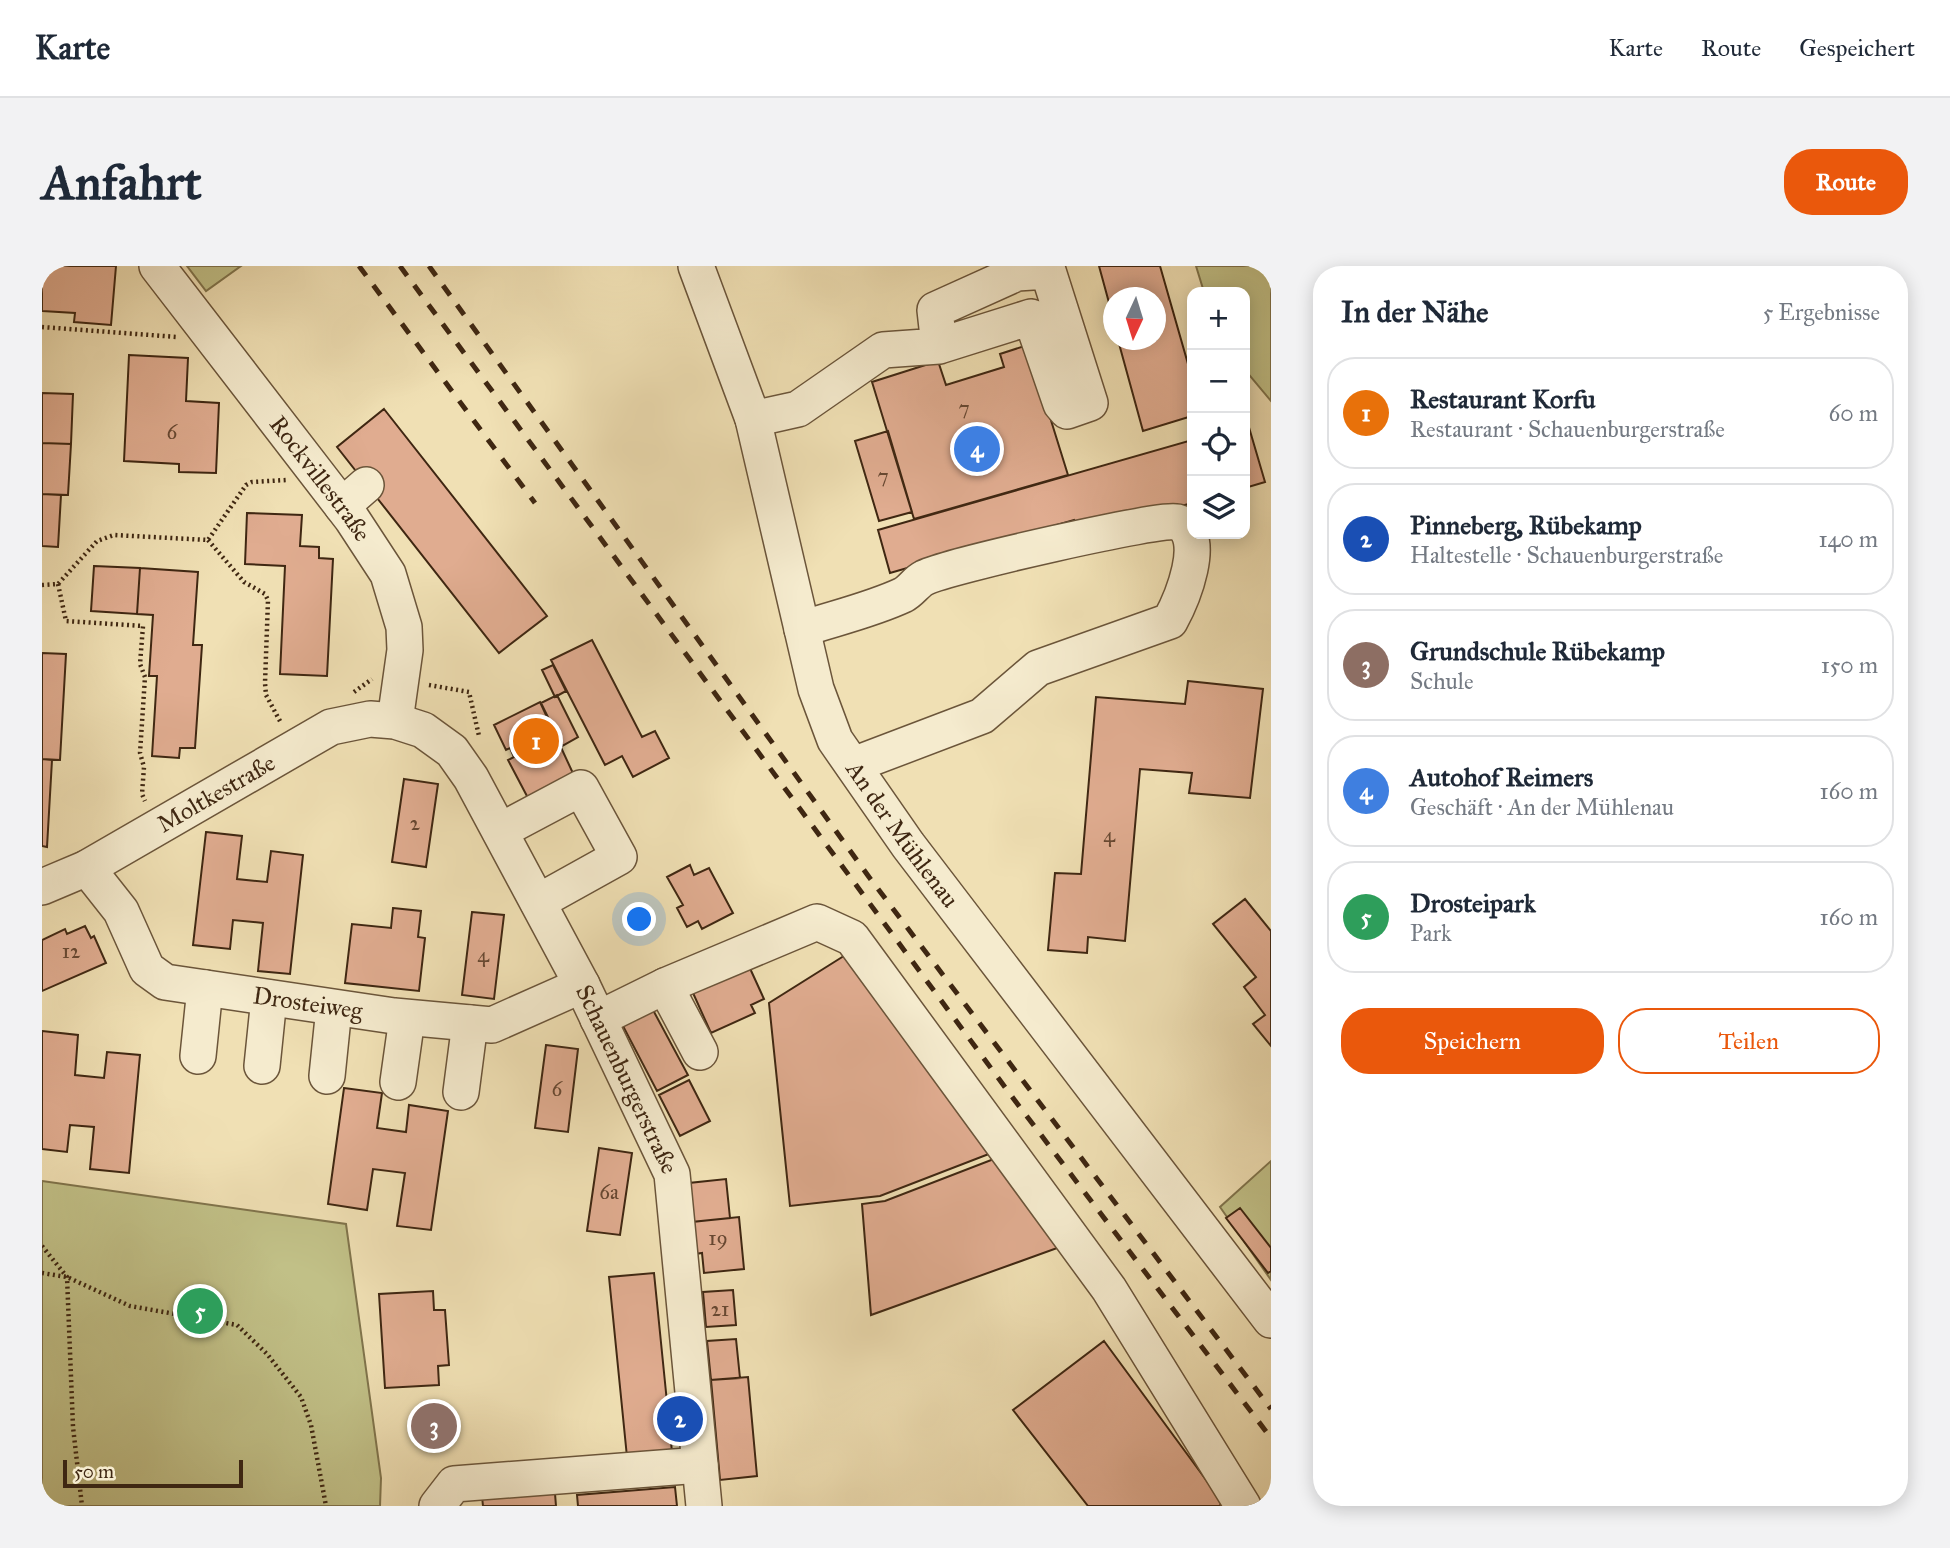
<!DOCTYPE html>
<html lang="de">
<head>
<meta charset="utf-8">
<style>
	:root { --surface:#fff; --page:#f2f2f3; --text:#1f2937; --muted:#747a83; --line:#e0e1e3; --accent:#ea580c }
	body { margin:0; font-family:"IM FELL Great Primer",serif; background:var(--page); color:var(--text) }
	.controls { position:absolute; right:21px; top:21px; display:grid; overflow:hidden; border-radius:14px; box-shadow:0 4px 18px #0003 }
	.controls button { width:63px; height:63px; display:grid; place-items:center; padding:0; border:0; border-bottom:2px solid var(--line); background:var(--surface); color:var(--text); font:35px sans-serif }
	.compass { position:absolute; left:1061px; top:21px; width:63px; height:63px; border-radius:50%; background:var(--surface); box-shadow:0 4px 18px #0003; rotate:184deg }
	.scale { position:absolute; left:21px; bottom:18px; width:180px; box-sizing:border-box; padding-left:7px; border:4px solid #3f2712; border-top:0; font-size:19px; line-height:24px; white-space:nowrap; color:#3f2712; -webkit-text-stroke:5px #f5ebce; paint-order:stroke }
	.you { position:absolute; left:598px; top:654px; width:24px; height:24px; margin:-18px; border:5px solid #fff; border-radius:50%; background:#1a73e8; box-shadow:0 0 0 10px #1a73e833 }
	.badge { display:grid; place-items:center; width:46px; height:46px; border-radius:50%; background:var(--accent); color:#fff; font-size:23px; font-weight:700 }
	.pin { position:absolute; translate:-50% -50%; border:4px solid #fff; box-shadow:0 2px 7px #0006 }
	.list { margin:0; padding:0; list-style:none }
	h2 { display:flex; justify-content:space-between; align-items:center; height:91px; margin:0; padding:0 28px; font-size:30px }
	h2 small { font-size:23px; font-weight:400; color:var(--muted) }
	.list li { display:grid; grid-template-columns:46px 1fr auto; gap:21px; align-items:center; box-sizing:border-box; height:112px; margin:0 14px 14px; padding:0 14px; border:2px solid var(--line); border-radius:28px }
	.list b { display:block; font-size:26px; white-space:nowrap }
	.list p { margin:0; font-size:23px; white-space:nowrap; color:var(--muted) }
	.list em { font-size:23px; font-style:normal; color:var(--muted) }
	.actions { display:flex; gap:14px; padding:21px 28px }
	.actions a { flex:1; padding:16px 0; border:2px solid var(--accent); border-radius:28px; text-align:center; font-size:24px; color:var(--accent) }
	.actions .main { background:var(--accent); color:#fff }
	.icon { flex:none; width:38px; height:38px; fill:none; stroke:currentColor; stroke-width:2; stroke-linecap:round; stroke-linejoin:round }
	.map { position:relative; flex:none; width:1229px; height:1240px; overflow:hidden; border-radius:28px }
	header { display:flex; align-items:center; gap:42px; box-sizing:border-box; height:98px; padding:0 35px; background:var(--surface); border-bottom:2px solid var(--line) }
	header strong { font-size:33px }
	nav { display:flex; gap:38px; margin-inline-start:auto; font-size:24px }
	.intro { display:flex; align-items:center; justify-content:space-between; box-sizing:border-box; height:168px; padding:0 42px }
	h1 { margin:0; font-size:49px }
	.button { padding:18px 32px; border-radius:28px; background:var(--accent); color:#fff; font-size:24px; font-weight:700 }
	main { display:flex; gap:42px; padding:0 42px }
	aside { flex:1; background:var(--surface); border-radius:28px; box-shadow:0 4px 18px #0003 }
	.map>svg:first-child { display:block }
	.green { fill:#c1c087; stroke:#80744c; stroke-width:2 }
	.building { fill:#e0ac90; stroke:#3f2712; stroke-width:2 }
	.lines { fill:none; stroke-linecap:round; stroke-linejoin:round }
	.minor-casing { stroke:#6b553a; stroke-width:38 }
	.path { stroke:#3f2712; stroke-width:4.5; stroke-dasharray:2 3.5; stroke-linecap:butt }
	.minor { stroke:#f5ebce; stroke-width:35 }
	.rail { stroke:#3f2712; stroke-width:5; stroke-dasharray:12 12; stroke-linecap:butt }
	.labels { text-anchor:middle; stroke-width:6; stroke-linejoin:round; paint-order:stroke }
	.number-label { font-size:21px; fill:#674832 }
	.street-label { font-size:24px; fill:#3f2712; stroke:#f5ebce }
</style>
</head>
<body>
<header>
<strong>Karte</strong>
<nav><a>Karte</a><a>Route</a><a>Gespeichert</a></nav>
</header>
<div class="intro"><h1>Anfahrt</h1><a class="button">Route</a></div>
<main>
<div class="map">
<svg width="1229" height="1240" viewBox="0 0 1229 1240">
	<rect width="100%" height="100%" fill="#f0e0b4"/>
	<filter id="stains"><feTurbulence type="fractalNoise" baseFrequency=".00286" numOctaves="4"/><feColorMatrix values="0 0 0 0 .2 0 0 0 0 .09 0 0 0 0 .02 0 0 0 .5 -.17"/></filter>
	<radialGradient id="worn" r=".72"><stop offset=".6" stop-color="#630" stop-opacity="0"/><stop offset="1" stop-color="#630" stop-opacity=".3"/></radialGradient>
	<path class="green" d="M 145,0 L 199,0 L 164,25 Z
		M 1154,0 L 1229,0 L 1229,135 L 1203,104 L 1203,26 L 1162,26 Z
		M 1229,895 L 1229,1014 L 1178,941 Z
		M 0,915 L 304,958 L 339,1212 L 338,1240 L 0,1240 Z"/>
	<path class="building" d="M 0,0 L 74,0 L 69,59 L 32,56 L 33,47 L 0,45 Z
		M 1057,0 L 1118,0 L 1150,112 L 1150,150 L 1101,165 L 1076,74 L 1114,74 L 1114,32 L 1072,32 L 1072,55 Z
		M 995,76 L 998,119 L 1026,209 L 872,253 L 830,116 L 896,95 L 904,119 L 962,101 L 958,88 Z
		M 87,89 L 146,92 L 144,135 L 177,137 L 174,207 L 137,206 L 137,198 L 82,195 Z
		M 0,127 L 31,128 L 29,178 L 0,177 Z
		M 342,143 L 505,350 L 457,387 L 295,181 Z
		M 1206,158 L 1223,216 L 1203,222 L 1203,159 Z
		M 846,165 L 870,246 L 837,255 L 813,175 Z
		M 1150,174 L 1150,237 L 1036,269 L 1032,254 L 848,307 L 836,264 Z
		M 0,177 L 29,178 L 26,229 L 0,228 Z
		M 0,228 L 19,229 L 16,281 L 0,280 Z
		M 205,247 L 260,249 L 258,280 L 277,281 L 277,292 L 291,293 L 285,410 L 238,408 L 243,300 L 203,298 Z
		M 52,300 L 98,302 L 95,348 L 49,345 Z
		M 98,302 L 156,306 L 151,379 L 160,379 L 153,482 L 138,482 L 137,492 L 110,490 L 115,410 L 107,410 L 111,349 L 95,348 Z
		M 550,374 L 600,471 L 613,465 L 627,492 L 591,511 L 580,490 L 563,499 L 509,394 Z
		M 0,387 L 24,388 L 18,494 L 0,493 Z
		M 511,399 L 524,425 L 513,431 L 500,404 Z
		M 1146,415 L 1221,423 L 1208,532 L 1147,527 L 1150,507 L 1098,503 L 1083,675 L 1046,671 L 1045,687 L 1006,684 L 1013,607 L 1039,608 L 1054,431 L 1143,438 Z
		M 515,429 L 536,471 L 520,480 L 499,437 Z
		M 498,436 L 535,516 L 486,532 L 466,494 L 472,491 L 468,482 L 464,484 L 452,459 Z
		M 0,493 L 10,494 L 5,581 L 0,580 Z
		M 362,513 L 396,518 L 384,601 L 350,596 Z
		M 164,566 L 200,570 L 195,613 L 225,616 L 229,585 L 261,589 L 248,708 L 216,705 L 221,657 L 191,654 L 188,683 L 151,679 Z
		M 648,599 L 652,609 L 667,602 L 691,647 L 660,663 L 656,655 L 645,661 L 635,642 L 641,639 L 625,611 Z
		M 1203,633 L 1229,665 L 1229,780 L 1211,758 L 1223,749 L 1202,721 L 1214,711 L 1171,658 Z
		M 351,642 L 379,645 L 376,671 L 383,672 L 377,725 L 303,717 L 310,658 L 349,662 Z
		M 430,646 L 462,649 L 452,733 L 420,729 Z
		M 43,660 L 49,672 L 52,670 L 64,697 L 0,725 L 0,674 L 23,663 L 25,668 Z
		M 805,688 L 952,886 L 838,930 L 748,940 L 727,737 Z
		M 706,698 L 722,733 L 709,739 L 713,747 L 669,767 L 647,718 Z
		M 611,744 L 646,809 L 615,825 L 581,760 Z
		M 0,765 L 36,769 L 33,809 L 62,812 L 65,786 L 98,789 L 87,907 L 48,903 L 52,861 L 28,859 L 25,886 L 0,883 Z
		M 504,779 L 536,783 L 526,866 L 493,862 Z
		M 647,814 L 668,855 L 638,870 L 617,829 Z
		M 302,822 L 340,827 L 335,862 L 364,866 L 367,839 L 406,845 L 389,964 L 355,960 L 363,907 L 331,903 L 325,944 L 286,938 Z
		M 557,882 L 590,887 L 578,969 L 545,965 Z
		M 957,891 L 1018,981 L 829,1049 L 820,938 L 843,935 Z
		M 684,913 L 688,952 L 650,956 L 647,917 Z
		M 1198,942 L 1229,982 L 1229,1005 L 1226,1007 L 1184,952 Z
		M 697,951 L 702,1003 L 662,1007 L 660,987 L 653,988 L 650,956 Z
		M 612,1007 L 630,1186 L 585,1191 L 567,1011 Z
		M 691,1024 L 694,1059 L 664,1061 L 661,1026 Z
		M 391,1025 L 392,1044 L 403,1044 L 407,1099 L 396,1100 L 397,1119 L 343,1122 L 337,1028 Z
		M 694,1073 L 698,1112 L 669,1114 L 665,1075 Z
		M 1062,1075 L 1181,1237 L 1177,1240 L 1046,1240 L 971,1144 Z
		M 706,1111 L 715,1210 L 678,1214 L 669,1114 Z
		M 512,1215 L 514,1240 L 441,1240 L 439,1221 Z
		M 633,1221 L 635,1240 L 536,1240 L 535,1229 Z"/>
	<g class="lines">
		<defs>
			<g id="minor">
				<path id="s1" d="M 115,0 L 310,253 L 346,308 L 362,361 L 363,384 L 353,455"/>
				<path id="s2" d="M 654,0 L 711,153 L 774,423 L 793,474 L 866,579 L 1229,1054"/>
				<path d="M 711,153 L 756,143 L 841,84 L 897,80 L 989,51 L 1019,138 L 1025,145 L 1048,137 L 1006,5 L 975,7 L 893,44 L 897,80"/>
				<path d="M 300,240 L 324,219"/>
				<path d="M 760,363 C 793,352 829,344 861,329 C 869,325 874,316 882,312 C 901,301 1125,250 1136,256 C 1167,271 1139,335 1128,355 L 996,402 L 940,450 L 811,499"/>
				<path d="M 458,565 L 539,522 L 577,591 L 496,636"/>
				<path id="s3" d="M 45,602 L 79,645 L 105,703 L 123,716 L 352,750 L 450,759 L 540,719"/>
				<path id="s4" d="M 0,621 L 45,602 L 289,461 L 328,453 L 353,455 L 381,464 L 410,485 L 429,512 L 540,719 L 630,908 L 662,1240"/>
				<path d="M 623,720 L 775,656 L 810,672 L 1067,1023 L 1201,1240"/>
				<path d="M 556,753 L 623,720 L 658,786"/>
				<path d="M 156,790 L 163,722"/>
				<path d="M 220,800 L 227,732"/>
				<path d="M 285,810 L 292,742"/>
				<path d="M 356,816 L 365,752"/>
				<path d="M 419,826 L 428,757"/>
				<path d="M 395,1240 L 412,1218 L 658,1199"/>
			</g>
		</defs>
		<use href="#minor" class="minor-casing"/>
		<path class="path" d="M 0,61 L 135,71
			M 166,274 L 202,316 L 223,328 L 226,334 L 223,417 L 224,429 L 239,457
			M 16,318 L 24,355 L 101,360 L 98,398 L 103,411 L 98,487 L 102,501 L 100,528 L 103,535
			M 0,319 L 16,318 L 55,275 L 72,269 L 166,274 L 204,219 L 210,216 L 244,214
			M 387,419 L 427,426 L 437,470
			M 312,426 L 330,413
			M 0,980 L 25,1011 L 31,1161 L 40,1240
			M 0,1007 L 25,1011 L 88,1040 L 195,1059 L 225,1088 L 259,1131 L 269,1159 L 284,1240"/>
		<use href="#minor" class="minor"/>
		<path class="rail" d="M 317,0 L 493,237
			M 358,0 L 971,832 L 1229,1172
			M 387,0 L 827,611 L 1229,1143"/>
	</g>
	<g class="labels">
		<g class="number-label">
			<text x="922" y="149">7</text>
			<text x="130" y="173">6</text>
			<text x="841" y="217">7</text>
			<text x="373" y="564">2</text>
			<text x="1067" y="576">4</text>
			<text x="29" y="692">12</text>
			<text x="441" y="696">4</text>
			<text x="515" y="830">6</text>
			<text x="567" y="933">6a</text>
			<text x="676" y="979">19</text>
			<text x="678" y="1050">21</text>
		</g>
		<g class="street-label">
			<text dy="8" stroke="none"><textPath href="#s1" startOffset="268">Rockvillestraße</textPath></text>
			<text dy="8" stroke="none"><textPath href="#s4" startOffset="198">Moltkestraße</textPath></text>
			<text dy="8" stroke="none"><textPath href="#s2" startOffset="611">An der Mühlenau</textPath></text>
			<text dy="8" stroke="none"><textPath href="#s3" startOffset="285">Drosteiweg</textPath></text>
			<text dy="8" stroke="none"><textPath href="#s4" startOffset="833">Schauenburgerstraße</textPath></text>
		</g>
	</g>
	<rect width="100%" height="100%" filter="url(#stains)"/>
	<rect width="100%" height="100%" fill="url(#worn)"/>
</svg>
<div class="controls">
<button>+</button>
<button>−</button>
<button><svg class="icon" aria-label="locate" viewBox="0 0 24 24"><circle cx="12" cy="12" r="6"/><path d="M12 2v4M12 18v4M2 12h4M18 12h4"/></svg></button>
<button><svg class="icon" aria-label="layers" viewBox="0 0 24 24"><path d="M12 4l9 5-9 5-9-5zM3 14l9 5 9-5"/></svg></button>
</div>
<svg class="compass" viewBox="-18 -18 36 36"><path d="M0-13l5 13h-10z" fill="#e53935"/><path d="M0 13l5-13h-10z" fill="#747a83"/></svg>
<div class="scale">50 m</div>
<div class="you"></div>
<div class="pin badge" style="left:494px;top:475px;background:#e8710a">1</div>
<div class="pin badge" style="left:638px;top:1153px;background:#1a4fb4">2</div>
<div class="pin badge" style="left:392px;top:1160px;background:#8d6e63">3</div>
<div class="pin badge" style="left:935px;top:183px;background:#3f7fe0">4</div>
<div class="pin badge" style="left:158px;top:1045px;background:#2e9e5b">5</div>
</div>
<aside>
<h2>In der Nähe<small>5 Ergebnisse</small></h2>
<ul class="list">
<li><span class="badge" style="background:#e8710a">1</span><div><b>Restaurant Korfu</b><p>Restaurant · Schauenburgerstraße</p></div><em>60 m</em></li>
<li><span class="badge" style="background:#1a4fb4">2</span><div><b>Pinneberg, Rübekamp</b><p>Haltestelle · Schauenburgerstraße</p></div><em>140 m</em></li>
<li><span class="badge" style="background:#8d6e63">3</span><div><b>Grundschule Rübekamp</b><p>Schule</p></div><em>150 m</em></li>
<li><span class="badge" style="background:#3f7fe0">4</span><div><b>Autohof Reimers</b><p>Geschäft · An der Mühlenau</p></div><em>160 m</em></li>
<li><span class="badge" style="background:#2e9e5b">5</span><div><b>Drosteipark</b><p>Park</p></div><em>160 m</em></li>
</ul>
<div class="actions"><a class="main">Speichern</a><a>Teilen</a></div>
</aside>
</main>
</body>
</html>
